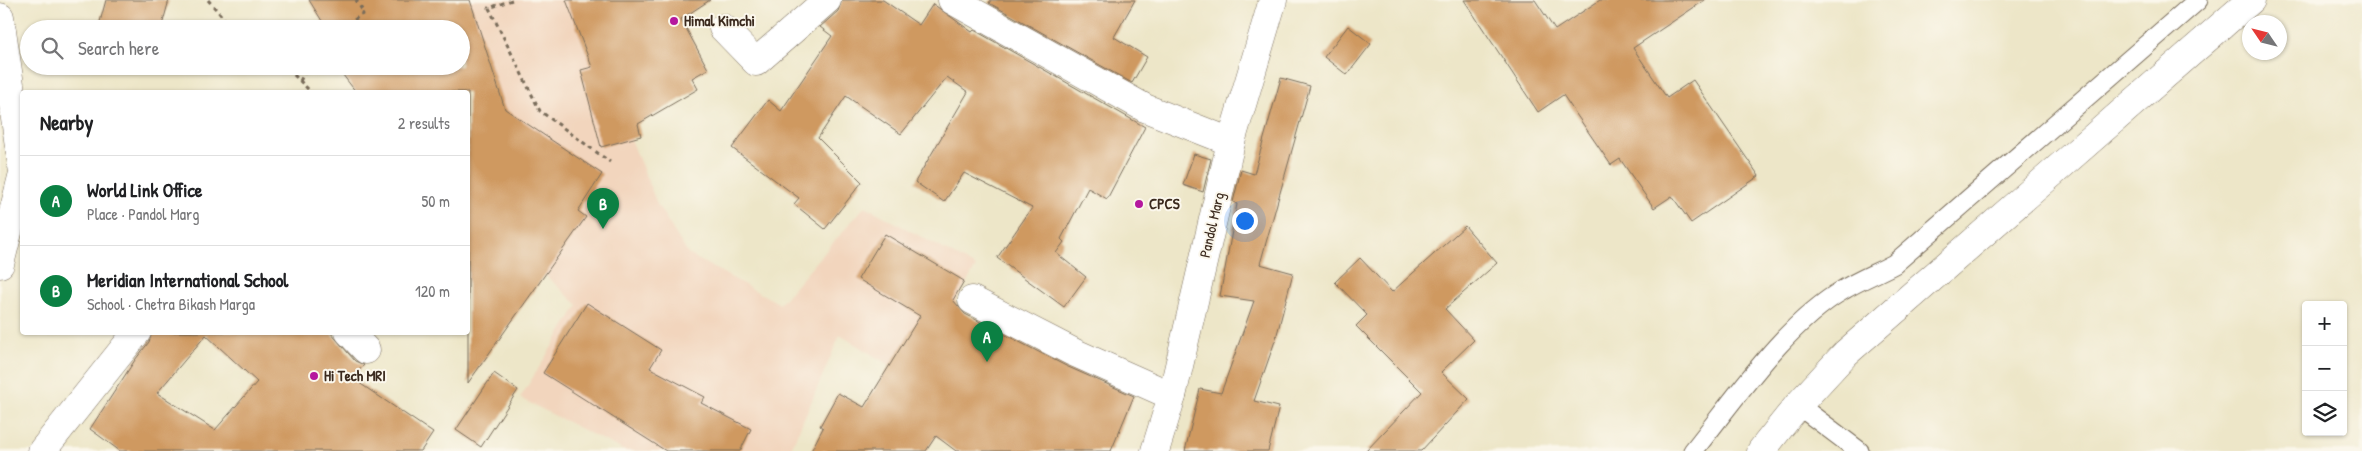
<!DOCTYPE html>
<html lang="en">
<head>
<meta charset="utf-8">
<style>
	:root { --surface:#fff; --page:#f2f2f2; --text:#202124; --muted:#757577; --line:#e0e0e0; --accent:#0b8043 }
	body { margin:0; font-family:"Patrick Hand",sans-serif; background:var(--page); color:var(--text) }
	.controls { position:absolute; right:15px; bottom:15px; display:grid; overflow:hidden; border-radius:5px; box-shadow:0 1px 4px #0004 }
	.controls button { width:45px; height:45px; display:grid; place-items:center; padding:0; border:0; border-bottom:1px solid var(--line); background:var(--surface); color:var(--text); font:25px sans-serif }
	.compass { position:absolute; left:2242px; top:15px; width:45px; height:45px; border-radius:50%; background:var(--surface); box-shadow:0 1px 4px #0004; rotate:305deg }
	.you { position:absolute; left:1244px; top:220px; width:18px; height:18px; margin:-12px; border:4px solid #fff; border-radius:50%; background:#1a73e8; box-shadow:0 0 0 8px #1a73e833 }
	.badge { display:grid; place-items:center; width:32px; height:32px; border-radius:50%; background:var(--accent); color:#fff; font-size:16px; font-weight:700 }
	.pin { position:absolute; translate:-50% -41px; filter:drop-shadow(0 1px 2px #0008) }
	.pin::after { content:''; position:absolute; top:26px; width:18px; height:15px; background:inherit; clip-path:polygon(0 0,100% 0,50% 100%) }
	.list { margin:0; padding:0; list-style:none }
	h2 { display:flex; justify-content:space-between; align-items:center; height:65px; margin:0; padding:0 20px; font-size:21px }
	h2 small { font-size:16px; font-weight:400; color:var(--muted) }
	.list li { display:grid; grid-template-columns:32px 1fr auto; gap:15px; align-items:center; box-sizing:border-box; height:90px; padding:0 20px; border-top:1px solid var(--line) }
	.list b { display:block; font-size:19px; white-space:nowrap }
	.list p { margin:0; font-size:16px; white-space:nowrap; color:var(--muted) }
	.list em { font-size:16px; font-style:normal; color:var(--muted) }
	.icon { flex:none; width:28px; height:28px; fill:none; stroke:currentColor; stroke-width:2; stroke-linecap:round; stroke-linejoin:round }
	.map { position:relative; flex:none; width:2362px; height:451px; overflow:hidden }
	.search { position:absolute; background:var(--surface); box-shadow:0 1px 4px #0004; left:20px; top:20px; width:450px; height:55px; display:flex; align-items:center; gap:12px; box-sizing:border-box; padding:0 18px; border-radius:28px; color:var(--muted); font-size:19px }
	.panel { position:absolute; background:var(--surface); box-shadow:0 1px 4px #0004; left:20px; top:90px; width:450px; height:245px; border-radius:5px }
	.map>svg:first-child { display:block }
	.built { fill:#f2d5bd }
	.building { fill:#cf9960; fill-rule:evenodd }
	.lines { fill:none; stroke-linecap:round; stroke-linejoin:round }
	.service-casing { stroke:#796c5a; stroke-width:21 }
	.minor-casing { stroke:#796c5a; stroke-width:29 }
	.tertiary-casing { stroke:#796c5a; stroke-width:29 }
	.path { stroke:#796c5a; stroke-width:3; stroke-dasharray:4 4; stroke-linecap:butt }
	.service { stroke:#fff; stroke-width:19 }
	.minor { stroke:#fff; stroke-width:28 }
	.tertiary { stroke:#fff; stroke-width:28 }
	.poi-dot { fill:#b5179e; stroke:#fbf7ec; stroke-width:2 }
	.labels { text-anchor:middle; stroke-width:4; stroke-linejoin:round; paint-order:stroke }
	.poi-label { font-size:15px; font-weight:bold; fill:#3b2a1e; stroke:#fbf7ec; text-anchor:start }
	.street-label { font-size:15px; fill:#3b2a1e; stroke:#fbf7ec }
</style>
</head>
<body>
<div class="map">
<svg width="2362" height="451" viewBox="0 0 2362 451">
	<rect width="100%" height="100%" fill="#fbf7ec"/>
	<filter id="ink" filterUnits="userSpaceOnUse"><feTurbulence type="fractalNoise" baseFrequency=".02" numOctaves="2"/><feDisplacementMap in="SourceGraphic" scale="10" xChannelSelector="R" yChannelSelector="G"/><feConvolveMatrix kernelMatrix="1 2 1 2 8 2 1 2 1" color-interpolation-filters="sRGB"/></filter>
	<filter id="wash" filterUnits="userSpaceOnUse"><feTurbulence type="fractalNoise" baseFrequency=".0096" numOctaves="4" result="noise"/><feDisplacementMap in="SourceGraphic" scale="20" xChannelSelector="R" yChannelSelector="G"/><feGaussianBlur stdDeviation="1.12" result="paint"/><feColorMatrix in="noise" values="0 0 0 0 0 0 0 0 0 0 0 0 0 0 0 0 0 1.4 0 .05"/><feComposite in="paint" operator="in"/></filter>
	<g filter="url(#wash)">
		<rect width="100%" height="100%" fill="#ede6c8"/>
		<path class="built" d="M 414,0 L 641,0 L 612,73 L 631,139 L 657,204 L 688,254 L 780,304 L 865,206 L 976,267 L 909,377 L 840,335 L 790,451 L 625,451 L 520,398 L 578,305 L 520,252 L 552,200 L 468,142 L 468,92 L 448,92 L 438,66 L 461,66 L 461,29 Z"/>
		<g id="blocks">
			<path class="building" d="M 106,0 L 169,0 L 161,29 L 98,29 Z
				M 309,0 L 470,0 L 505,109 L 602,174 L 578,211 L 586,217 L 468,383 L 468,92 L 356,92 L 336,66 L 461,66 L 461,29 L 327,29 Z
				M 566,0 L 710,0 L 681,19 L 708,69 L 692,78 L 698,89 L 638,124 L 641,136 L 601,147 L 581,70 L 592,67 Z
				M 842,0 L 883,0 L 919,25 L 933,4 L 972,32 L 974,30 L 1145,127 L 1107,199 L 1088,188 L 1061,239 L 1064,242 L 1056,253 L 1086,277 L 1064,307 L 997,258 L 1032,208 L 964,173 L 944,202 L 915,182 L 968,92 L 947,77 L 901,134 L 846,96 L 818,138 L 862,182 L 825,229 L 794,204 L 799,198 L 732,148 L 768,100 L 781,111 L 832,36 L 820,27 L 838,11 Z
				M 991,0 L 1135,0 L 1114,37 L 1147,57 L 1132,83 L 989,3 Z
				M 1464,0 L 1535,0 L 1555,30 L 1600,0 L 1705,0 L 1633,48 L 1667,98 L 1693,80 L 1759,176 L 1691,223 L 1672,196 L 1654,208 L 1620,159 L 1611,165 L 1563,95 L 1538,112 Z
				M 1348,26 L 1371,44 L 1347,75 L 1324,57 Z
				M 1281,78 L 1310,86 L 1260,264 L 1293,273 L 1276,338 L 1254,401 L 1279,407 L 1268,451 L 1185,451 L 1200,389 L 1221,393 L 1254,301 L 1220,296 L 1237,204 L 1233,202 L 1241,170 L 1254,174 Z
				M 1194,154 L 1211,159 L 1203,192 L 1183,185 Z
				M 1465,226 L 1497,263 L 1445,309 L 1474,340 L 1441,372 L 1469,399 L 1421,451 L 1366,451 L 1422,392 L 1356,326 L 1367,315 L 1335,282 L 1360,258 L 1392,292 Z
				M 885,234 L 964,281 L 953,300 L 965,314 L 1066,366 L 1134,396 L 1111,451 L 956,451 L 936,436 L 926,451 L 811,451 L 823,428 L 820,426 L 838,393 L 864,407 L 920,316 L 858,279 Z
				M 587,303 L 661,350 L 650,368 L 705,397 L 701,403 L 751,429 L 740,451 L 666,451 L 543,373 Z
				M 152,332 L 330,332 L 355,361 L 364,365 L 352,378 L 433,433 L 421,451 L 120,451 L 90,429 L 135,360 L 149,342 ZM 206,335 L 257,382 L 215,430 L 157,393 Z
				M 494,373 L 518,390 L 481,447 L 456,430 Z"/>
		</g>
	</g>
	<g filter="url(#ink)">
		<use href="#blocks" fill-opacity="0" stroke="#796c5a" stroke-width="1"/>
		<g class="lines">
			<defs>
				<path id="service" d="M 1798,405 L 1859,451
					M 1693,451 C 1735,399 1785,324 1843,290 C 1859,280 1877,273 1894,264 L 2198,0"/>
				<path id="minor" d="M 952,0 L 1145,108 L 1231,142
					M 723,28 L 756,62 L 827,0
					M 972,300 L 1073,352 L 1172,396
					M 349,332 L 366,350
					M 42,451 L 137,332"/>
				<path id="tertiary" d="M 0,17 L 22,166
					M 0,264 L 22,177
					M 1155,451 L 1172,396 L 1231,142 L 1273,0
					M 1761,451 L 1798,405 L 1846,353 L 2251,0"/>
			</defs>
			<use href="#service" class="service-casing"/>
			<use href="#minor" class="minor-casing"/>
			<use href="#tertiary" class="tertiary-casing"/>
			<path class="path" d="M 208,0 L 233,29
				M 512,0 L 489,8 L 540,111 L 610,162
				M 341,29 L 364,13 L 356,0
				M 281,66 L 288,69 L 311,92
				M 300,81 L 308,66"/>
			<use href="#service" class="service"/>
			<use href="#minor" class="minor"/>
			<use href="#tertiary" class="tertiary"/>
		</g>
	</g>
	<g class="poi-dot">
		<circle cx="674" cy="21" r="5"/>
		<circle cx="1139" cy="204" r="5"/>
		<circle cx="314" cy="376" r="5"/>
	</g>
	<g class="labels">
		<g class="poi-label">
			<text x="684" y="26">Himal Kimchi</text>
			<text x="1149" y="209">CPCS</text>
			<text x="324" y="381">Hi Tech MRI</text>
		</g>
		<g class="street-label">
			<text transform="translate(1212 225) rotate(-77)" y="5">Pandol Marg</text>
		</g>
	</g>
</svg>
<div class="controls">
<button>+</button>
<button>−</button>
<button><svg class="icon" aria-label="layers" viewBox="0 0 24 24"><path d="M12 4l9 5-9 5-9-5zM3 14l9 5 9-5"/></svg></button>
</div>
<svg class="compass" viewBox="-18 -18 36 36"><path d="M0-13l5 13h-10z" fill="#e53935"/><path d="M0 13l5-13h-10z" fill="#757577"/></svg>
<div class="you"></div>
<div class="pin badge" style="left:987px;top:362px">A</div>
<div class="pin badge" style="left:603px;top:229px">B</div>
<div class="search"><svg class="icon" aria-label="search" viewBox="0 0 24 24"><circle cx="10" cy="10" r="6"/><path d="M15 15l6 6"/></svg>Search here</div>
<section class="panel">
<h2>Nearby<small>2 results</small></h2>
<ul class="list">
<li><span class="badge">A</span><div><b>World Link Office</b><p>Place · Pandol Marg</p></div><em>50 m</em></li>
<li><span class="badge">B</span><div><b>Meridian International School</b><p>School · Chetra Bikash Marga</p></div><em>120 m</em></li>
</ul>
</section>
</div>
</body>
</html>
